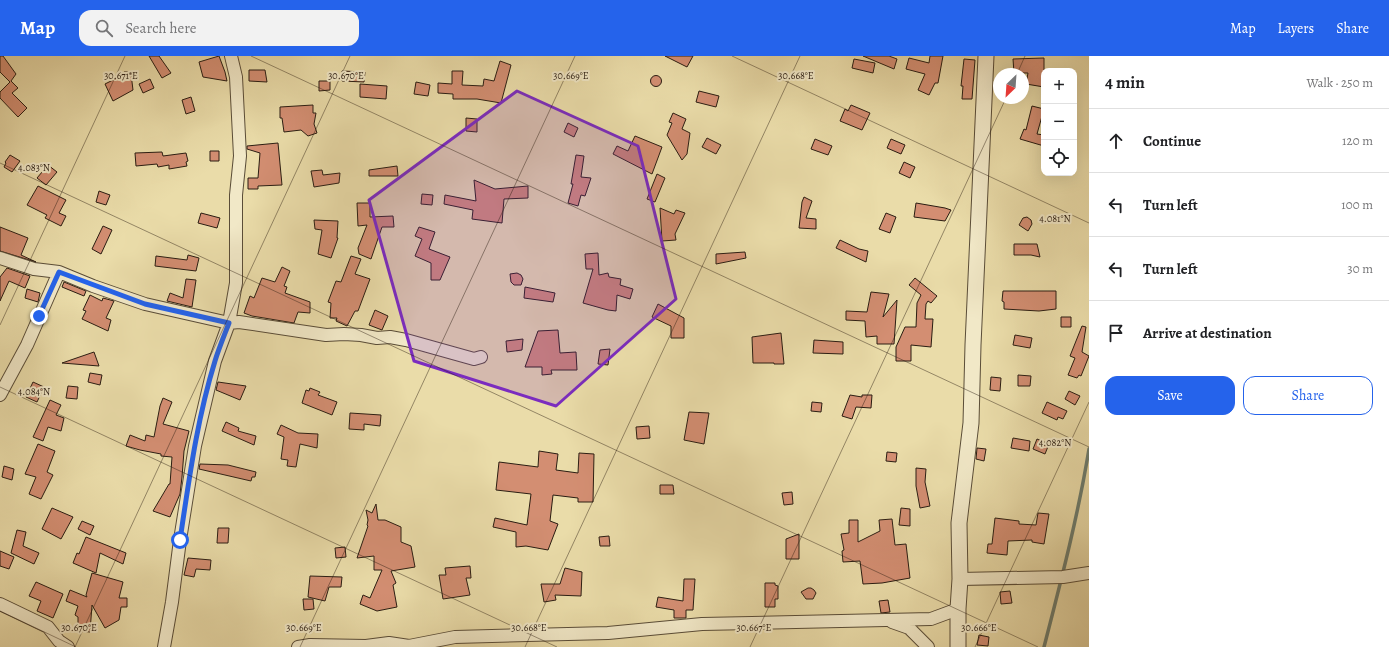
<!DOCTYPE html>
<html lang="en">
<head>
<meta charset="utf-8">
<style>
	:root { --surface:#fff; --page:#f2f2f2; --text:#202124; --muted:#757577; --line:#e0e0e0; --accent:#2563eb }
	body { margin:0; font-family:Alegreya,serif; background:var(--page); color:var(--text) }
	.controls { position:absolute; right:12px; top:12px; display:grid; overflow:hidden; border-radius:8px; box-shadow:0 4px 16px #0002 }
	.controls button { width:36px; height:36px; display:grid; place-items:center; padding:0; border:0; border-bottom:1px solid var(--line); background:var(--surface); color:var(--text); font:20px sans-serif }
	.compass { position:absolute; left:993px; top:12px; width:36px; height:36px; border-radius:50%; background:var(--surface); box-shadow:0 4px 16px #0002; rotate:205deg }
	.stop { position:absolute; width:12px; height:12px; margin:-9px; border:3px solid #2563eb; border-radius:50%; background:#fff }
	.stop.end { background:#2563eb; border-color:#fff; box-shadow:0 1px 4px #0008 }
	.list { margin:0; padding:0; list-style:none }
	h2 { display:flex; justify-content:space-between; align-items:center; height:52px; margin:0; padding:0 16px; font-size:17px }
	h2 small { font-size:13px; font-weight:400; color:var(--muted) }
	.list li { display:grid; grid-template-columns:26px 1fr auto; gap:12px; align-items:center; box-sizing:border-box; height:64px; padding:0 16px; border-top:1px solid var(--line) }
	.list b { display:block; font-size:15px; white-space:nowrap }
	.list em { font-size:13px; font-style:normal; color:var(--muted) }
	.actions { display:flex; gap:8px; padding:12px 16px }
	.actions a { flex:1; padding:9px 0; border:1px solid var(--accent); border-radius:12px; text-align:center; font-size:14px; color:var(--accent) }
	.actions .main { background:var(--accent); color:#fff }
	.icon { flex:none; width:22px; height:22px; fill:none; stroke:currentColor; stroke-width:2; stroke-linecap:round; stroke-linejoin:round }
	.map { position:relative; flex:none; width:1089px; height:591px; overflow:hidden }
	header { display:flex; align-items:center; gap:24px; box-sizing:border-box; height:56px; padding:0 20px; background:var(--accent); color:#fff }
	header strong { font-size:19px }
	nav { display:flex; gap:22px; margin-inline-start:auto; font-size:14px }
	.search { width:280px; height:36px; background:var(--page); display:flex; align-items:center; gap:10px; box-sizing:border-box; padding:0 14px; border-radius:12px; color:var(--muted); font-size:15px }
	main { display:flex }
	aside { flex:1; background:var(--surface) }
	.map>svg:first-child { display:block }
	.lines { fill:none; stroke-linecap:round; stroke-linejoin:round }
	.stream { stroke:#6c7c6e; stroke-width:3.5 }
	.building { fill:#d38e72; stroke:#2a1d12 }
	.minor-casing { stroke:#5a4d38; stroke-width:14 }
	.tertiary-casing { stroke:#5a4d38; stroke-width:17 }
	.minor { stroke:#f1e8c7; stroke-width:12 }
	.tertiary { stroke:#f1e8c7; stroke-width:15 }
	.route { stroke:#2563eb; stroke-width:5 }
	.marked { fill:#7b2cbf; fill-opacity:0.2; stroke:#7b2cbf; stroke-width:3; stroke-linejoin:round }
	.ticks { fill:none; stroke:#2a1d12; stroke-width:1; stroke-opacity:0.45 }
	.ticks-label { font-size:10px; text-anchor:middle; fill:#2a1d12; stroke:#f1e8c7; stroke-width:4; stroke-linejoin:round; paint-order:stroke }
</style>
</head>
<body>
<header>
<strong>Map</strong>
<div class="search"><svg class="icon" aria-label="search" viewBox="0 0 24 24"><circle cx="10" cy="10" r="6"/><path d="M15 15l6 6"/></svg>Search here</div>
<nav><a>Map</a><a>Layers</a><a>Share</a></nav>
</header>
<main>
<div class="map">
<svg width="1089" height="591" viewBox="0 0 1089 591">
	<rect width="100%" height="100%" fill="#eadca9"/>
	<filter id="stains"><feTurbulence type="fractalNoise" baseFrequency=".005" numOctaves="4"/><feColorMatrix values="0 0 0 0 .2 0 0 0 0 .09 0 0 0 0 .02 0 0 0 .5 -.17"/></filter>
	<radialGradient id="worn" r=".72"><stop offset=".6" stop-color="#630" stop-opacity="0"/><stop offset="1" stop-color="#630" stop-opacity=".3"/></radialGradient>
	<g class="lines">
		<path class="stream" d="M 1044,591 C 1061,525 1078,460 1089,393"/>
	</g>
	<path class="building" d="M 0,0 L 3,0 L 16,18 L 11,25 L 18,32 L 12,37 L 27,52 L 18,61 L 0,42 L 0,36 L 10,26 L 0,16 Z
		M 149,0 L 159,0 L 171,17 L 162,22 Z
		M 219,0 L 225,16 L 227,25 L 203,21 L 199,6 Z
		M 665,0 L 693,0 L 687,11 Z
		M 863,0 L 889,0 L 897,3 L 894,13 Z
		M 930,0 L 943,0 L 938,27 L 935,27 L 929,39 L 918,34 L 925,18 L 906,13 L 909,2 L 929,7 Z
		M 1044,2 L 1044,31 L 1026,28 L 1028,17 L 1014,17 L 1013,3 Z
		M 854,3 L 875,7 L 873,17 L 852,12 Z
		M 964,3 L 975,4 L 972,43 L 962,43 L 963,30 L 961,30 Z
		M 500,5 L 511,9 L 501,47 L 477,43 L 453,43 L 453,38 L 438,37 L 438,27 L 452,28 L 452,15 L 463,15 L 462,29 L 483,30 L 484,23 L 494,25 Z
		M 249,14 L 265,14 L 267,26 L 249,25 Z
		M 342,15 L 365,16 L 364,26 L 342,25 Z
		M 124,16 L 128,16 L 131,18 L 133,34 L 113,45 L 105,28 L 121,20 Z
		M650.5 25a5.5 5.5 0 1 1 11 0a5.5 5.5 0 1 1-11 0Z
		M 150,23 L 154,32 L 143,37 L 139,28 Z
		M 319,25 L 330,25 L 330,34 L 319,35 Z
		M 416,26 L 430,29 L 428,40 L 414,38 Z
		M 360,28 L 387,30 L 386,43 L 360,41 Z
		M 699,35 L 719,40 L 716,51 L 696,46 Z
		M 191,41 L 195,55 L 186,58 L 182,44 Z
		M 313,49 L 313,57 L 316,57 L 314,68 L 317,77 L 308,80 L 301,74 L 284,76 L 282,62 L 280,62 L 280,51 Z
		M 851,49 L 870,57 L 862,74 L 840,65 L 845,53 L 848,55 Z
		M 1032,50 L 1044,53 L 1037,78 L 1044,79 L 1044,90 L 1020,83 L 1024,73 L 1026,74 Z
		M 673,57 L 686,63 L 682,73 L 690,77 L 687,98 L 682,104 L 667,79 L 672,67 L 669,66 Z
		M 466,62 L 477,63 L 477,76 L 466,75 Z
		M 568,67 L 578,72 L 574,81 L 564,76 Z
		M 635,80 L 662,91 L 652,118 L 613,98 L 617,90 L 628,95 Z
		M 707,82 L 721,89 L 716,98 L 702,91 Z
		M 815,83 L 832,90 L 828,99 L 811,93 Z
		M 891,83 L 905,89 L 901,98 L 887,92 Z
		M 278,87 L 282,129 L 258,130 L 258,133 L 248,133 L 248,122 L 258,122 L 260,97 L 247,93 L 247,90 Z
		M 210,95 L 219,95 L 219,105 L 210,105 Z
		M 162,96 L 163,100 L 186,97 L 188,105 L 186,106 L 187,110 L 169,113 L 169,109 L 158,111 L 157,108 L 136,110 L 135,97 Z
		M 10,99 L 20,105 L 12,116 L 4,111 L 6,107 L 5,106 Z
		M 576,99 L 584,100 L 581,121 L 591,122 L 585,140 L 581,139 L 578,150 L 568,147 L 573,128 L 571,128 Z
		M 904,106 L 915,111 L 910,122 L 899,117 Z
		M 48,109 L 57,116 L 46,129 L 37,122 Z
		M 397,110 L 398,120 L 369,120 L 369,114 Z
		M 322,114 L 323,119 L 340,117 L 339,127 L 314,131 L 311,115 Z
		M 657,118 L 665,122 L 655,146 L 647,143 Z
		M 474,124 L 495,133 L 528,130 L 528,142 L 504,143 L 502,167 L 472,163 L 473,154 L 444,148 L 445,139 L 476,145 Z
		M 38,130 L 66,144 L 59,157 L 66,160 L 61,170 L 45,162 L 47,159 L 27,149 Z
		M 99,135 L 110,139 L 106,149 L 96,146 Z
		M 422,138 L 433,139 L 432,149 L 421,148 Z
		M 804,141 L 812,145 L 806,162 L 816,163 L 816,173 L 799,172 L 802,146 Z
		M 357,147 L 370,147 L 370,161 L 393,160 L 394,171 L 382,171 L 371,203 L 359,198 L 358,192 L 367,169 L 358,170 Z
		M 916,147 L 945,152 L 951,154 L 945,165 L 914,161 Z
		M 660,152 L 674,158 L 676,154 L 685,157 L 675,178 L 676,184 L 662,185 Z
		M 201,157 L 220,162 L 217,172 L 198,167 Z
		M 886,157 L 896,161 L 890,177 L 879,173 Z
		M 1027,161 L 1031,164 L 1032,168 L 1028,175 L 1019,169 L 1023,162 Z
		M 314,164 L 338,165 L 337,182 L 338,182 L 331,202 L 318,198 L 322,174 L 315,173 Z
		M 103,170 L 112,174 L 101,198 L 92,193 Z
		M 0,171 L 28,182 L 21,199 L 36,206 L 0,195 Z
		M 419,171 L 435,176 L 429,193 L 450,201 L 440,224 L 431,224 L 431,207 L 415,200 L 422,183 L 415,180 Z
		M 840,184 L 859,193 L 868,195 L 866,206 L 836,192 Z
		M 1014,188 L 1037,188 L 1040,201 L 1031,199 L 1014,199 Z
		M 745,196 L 746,202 L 716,208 L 716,198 Z
		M 598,197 L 599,219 L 608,217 L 609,221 L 621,223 L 620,229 L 633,233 L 630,243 L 617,239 L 616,255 L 608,254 L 583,247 L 593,213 L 586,213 L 585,198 Z
		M 188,199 L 199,202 L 196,215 L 155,210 L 156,200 L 187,204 Z
		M 351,200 L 361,203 L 355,218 L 370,223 L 358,255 L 355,255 L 347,270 L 336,265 L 337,262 L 330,262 L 331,247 L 328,246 L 336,225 L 341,226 Z
		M 282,211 L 290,215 L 284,230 L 287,231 L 285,237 L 310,246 L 310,257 L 298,256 L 294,267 L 252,260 L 244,257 L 250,240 L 254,242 L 262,222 L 275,226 Z
		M 7,212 L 30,220 L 25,232 L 9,225 L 0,245 L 0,221 Z
		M 517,217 L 521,219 L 523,223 L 521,229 L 514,229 L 511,226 L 510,218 Z
		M 915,222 L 937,240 L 931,247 L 928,245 L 926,248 L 925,263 L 933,263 L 931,291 L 911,289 L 911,305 L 896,305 L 896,291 L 905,271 L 916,271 L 917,247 L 921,239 L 909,229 Z
		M 186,223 L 196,224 L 192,251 L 167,245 L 170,237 L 183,242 Z
		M 64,226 L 86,235 L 84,240 L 62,231 Z
		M 525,231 L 555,237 L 553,246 L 524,242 Z
		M 27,233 L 40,237 L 38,246 L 25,242 Z
		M 1003,235 L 1056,235 L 1056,253 L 1039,255 L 1004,253 L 1004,246 L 1002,245 Z
		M 871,236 L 889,238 L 883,261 L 897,244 L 894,288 L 877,288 L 877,280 L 866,281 L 865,265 L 846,264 L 846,255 L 867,256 Z
		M 90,239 L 102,245 L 103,242 L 114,245 L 106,262 L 111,264 L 108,275 L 82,263 L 86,255 L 83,254 Z
		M 658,248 L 684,262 L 684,282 L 671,282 L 671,270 L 652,261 Z
		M 375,254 L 388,260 L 382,274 L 369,269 Z
		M 1061,261 L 1071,261 L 1071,271 L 1061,271 Z
		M 1082,270 L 1086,271 L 1082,296 L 1089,300 L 1081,320 L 1079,319 L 1077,322 L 1068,319 L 1075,302 L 1070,300 Z
		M 558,274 L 560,297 L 576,296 L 577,314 L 551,314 L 552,318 L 542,319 L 542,311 L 525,311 L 538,275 Z
		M 781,277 L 784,308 L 774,308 L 774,307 L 753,307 L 752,281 Z
		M 1015,279 L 1032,282 L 1030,292 L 1013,289 Z
		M 523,283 L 522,294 L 507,296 L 506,285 Z
		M 814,284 L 843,286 L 843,298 L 813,297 Z
		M 610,293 L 608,309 L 598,308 L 600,294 Z
		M 94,296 L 99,310 L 62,307 Z
		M 90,317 L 102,319 L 100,329 L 88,326 Z
		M 1018,319 L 1031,320 L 1030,330 L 1018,330 Z
		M 991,321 L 1001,322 L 1000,335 L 990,334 Z
		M 33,326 L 44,331 L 37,346 L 26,341 Z
		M 218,326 L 246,330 L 240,344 L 216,334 Z
		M 68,330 L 78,331 L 77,343 L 66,342 Z
		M 310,332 L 320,336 L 318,339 L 337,346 L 332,359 L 302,347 L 306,334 L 309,335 Z
		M 1069,335 L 1080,340 L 1075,349 L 1065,343 Z
		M 850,339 L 862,341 L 862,339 L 872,339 L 871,352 L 856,351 L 852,363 L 842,360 Z
		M 163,342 L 172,346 L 163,368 L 189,375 L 184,395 L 182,421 L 180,438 L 170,461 L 153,455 L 169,428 L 170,428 L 172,401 L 161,400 L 161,398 L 140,394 L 126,390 L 130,379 L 145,385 L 146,379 L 154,381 L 160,350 Z
		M 50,344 L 61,349 L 56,359 L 64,362 L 61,375 L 48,371 L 43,385 L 33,381 Z
		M 812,346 L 822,347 L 821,356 L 811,355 Z
		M 1047,346 L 1067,355 L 1063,363 L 1058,361 L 1057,364 L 1042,357 Z
		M 689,356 L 709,357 L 704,388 L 684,384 Z
		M 350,357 L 381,359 L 380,370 L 364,368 L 364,374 L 349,373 Z
		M 226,366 L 239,372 L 238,375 L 256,380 L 254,389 L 222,375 Z
		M 281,369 L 298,377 L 318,378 L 317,392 L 300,388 L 296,411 L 287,410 L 288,404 L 281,403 L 284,381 L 277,378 Z
		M 649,370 L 650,382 L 637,383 L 636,371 Z
		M 1013,382 L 1030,385 L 1029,395 L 1011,392 Z
		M 1037,383 L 1049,388 L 1045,398 L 1033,393 Z
		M 38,388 L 55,395 L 47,416 L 53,419 L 41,443 L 29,438 L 36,421 L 25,418 Z
		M 977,392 L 986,393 L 984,405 L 976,403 Z
		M 539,395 L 558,398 L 556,414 L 578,417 L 579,397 L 594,398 L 593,446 L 578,446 L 578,442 L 553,439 L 550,465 L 558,468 L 548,494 L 526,490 L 516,491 L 516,476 L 493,471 L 495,462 L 527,469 L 531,438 L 496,434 L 499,406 L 538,411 Z
		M 887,396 L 897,397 L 896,406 L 886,405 Z
		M 200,408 L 228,409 L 256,416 L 255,421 L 252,421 L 251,425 L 199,413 Z
		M 4,410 L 14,413 L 12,424 L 2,421 Z
		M 916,412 L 926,413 L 925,426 L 930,450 L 920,452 L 916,430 Z
		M 660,429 L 673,429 L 674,438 L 660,438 Z
		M 792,436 L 793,448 L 784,449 L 782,437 Z
		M 376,448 L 378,464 L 385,464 L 401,471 L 401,486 L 411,490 L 415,511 L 391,515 L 396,527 L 393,529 L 397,551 L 377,555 L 360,548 L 363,539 L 370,542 L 382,514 L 374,514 L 374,500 L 357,502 L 368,470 L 367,469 L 368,464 L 366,454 L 372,457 Z
		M 52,452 L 73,461 L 61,483 L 42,473 Z
		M 901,452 L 910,453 L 910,470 L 899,469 Z
		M 1038,457 L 1049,458 L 1044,488 L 1032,486 L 1032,484 L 1008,485 L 1007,499 L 987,497 L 988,488 L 992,488 L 995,462 L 1019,465 L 1019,468 L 1036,469 Z
		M 892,463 L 895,489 L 906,488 L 910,522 L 882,527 L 863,528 L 860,505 L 843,506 L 842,495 L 844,494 L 841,478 L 849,477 L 849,464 L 858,464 L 858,486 L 880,475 L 879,464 Z
		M 82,465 L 94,470 L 90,479 L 78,473 Z
		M 218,472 L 229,472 L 228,487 L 217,487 Z
		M 17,474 L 26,476 L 23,490 L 39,497 L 34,508 L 11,497 Z
		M 799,478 L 799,503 L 786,503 L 786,483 Z
		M 609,480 L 610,490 L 600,490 L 599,481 Z
		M 86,481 L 126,497 L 123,508 L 100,497 L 96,517 L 73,507 L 77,497 L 79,498 Z
		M 345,491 L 346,501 L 336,502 L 335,492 Z
		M 0,495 L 14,501 L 9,513 L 0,510 Z
		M 188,502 L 211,504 L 210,514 L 196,513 L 194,521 L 184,519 Z
		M 470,510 L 471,522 L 466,522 L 470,539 L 443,543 L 439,519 L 446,519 L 445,512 Z
		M 565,512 L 582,516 L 581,540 L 555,539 L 556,544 L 544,546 L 541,528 L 560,528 Z
		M 92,517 L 123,526 L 119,542 L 127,542 L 127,551 L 121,551 L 119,564 L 105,572 L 92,549 L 90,576 L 78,575 L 78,561 L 75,559 L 78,550 L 66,545 L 70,534 L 87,541 L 86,539 Z
		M 310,520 L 342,521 L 341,531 L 329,531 L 325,545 L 308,541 Z
		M 684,523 L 695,523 L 693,554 L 686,554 L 686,562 L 674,562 L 674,554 L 656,551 L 658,541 L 683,545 Z
		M 36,526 L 63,538 L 53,562 L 37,555 L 41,545 L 29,540 Z
		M 765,527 L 775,527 L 775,529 L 778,530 L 778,543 L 775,543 L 775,551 L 765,551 Z
		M 808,532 L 811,532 L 814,534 L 816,537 L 813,543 L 806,543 L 801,536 Z
		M 1010,535 L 1012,547 L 1001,548 L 1000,536 Z
		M 303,543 L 313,543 L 314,553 L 304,554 Z
		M 888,544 L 890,556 L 881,557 L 879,545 Z
		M 979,579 L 989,581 L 988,590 L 977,589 Z"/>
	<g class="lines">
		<defs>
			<path id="minor" d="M 0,202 L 34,213 L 59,216 L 93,230 L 145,248 L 229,267 L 239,266 L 326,279 L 344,278 L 361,279 L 377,282 L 390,281 L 406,284 L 474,303 L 481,301
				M 0,339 L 27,289 L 59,216
				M 960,523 L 1063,521 L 1089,517
				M 0,548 L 48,571 L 59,585 L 68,591
				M 892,566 L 909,572 L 928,591
				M 164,591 L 172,546 L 180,484 L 195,390 L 215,305 L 229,267 L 236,227 L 236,139 L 240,100 L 236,21 L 231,0
				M 298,591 L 310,589 L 366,590 L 389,587 L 409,590 L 455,581 L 608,577 L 702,568 L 931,563 L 958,553"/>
			<path id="tertiary" d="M 958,591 L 958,553 L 960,523 L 959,467 L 971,367 L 973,289 L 986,0"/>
		</defs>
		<use href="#minor" class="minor-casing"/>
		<use href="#tertiary" class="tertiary-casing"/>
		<use href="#minor" class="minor"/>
		<use href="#tertiary" class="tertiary"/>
	</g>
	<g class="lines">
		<path class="route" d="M 39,260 L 59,216 L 145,248 L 229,267 C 224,280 219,292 215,305 C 197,363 189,424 180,484"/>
	</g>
	<path class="marked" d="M 517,35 L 638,90 L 676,243 L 556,350 L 414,305 L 369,144 Z"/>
	<path class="ticks" d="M 251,0 L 1089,391M 732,0 L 1089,167M 1017,18 L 1025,0M 0,107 L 1038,591M 0,269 L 125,0M 0,331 L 557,591M 0,555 L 76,591M 75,591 L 350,0M 300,591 L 575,0M 525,591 L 800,0M 750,591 L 1006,42M 975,591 L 1089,346"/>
	<g class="ticks-label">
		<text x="121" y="23">30.671°E</text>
		<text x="346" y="23">30.670°E</text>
		<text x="571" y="23">30.669°E</text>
		<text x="796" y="23">30.668°E</text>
		<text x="34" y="115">4.083°N</text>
		<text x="1055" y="166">4.081°N</text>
		<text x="34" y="339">4.084°N</text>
		<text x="1055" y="390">4.082°N</text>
		<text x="79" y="575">30.670°E</text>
		<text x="304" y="575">30.669°E</text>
		<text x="529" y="575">30.668°E</text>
		<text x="754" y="575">30.667°E</text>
		<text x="979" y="575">30.666°E</text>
	</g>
	<rect width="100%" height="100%" filter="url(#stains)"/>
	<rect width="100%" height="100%" fill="url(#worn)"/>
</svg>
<div class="controls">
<button>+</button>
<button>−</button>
<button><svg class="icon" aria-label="locate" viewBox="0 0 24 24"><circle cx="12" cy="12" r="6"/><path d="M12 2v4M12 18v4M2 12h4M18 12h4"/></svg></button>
</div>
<svg class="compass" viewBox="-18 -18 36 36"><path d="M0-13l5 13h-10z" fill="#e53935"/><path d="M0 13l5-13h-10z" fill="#757577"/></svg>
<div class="stop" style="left:180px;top:484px"></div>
<div class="stop end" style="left:39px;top:260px"></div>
</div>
<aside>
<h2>4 min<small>Walk · 250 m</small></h2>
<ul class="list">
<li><svg class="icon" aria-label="ahead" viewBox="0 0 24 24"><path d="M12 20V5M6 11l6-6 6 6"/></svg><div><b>Continue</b></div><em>120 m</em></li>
<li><svg class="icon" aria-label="left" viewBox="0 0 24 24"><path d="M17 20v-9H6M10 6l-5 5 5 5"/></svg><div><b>Turn left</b></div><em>100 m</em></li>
<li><svg class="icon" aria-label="left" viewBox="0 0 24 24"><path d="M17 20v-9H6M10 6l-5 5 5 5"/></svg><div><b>Turn left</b></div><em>30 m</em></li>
<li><svg class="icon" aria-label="arrive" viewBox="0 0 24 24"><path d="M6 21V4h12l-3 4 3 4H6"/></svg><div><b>Arrive at destination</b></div></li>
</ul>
<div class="actions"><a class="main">Save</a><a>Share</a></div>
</aside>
</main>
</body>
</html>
